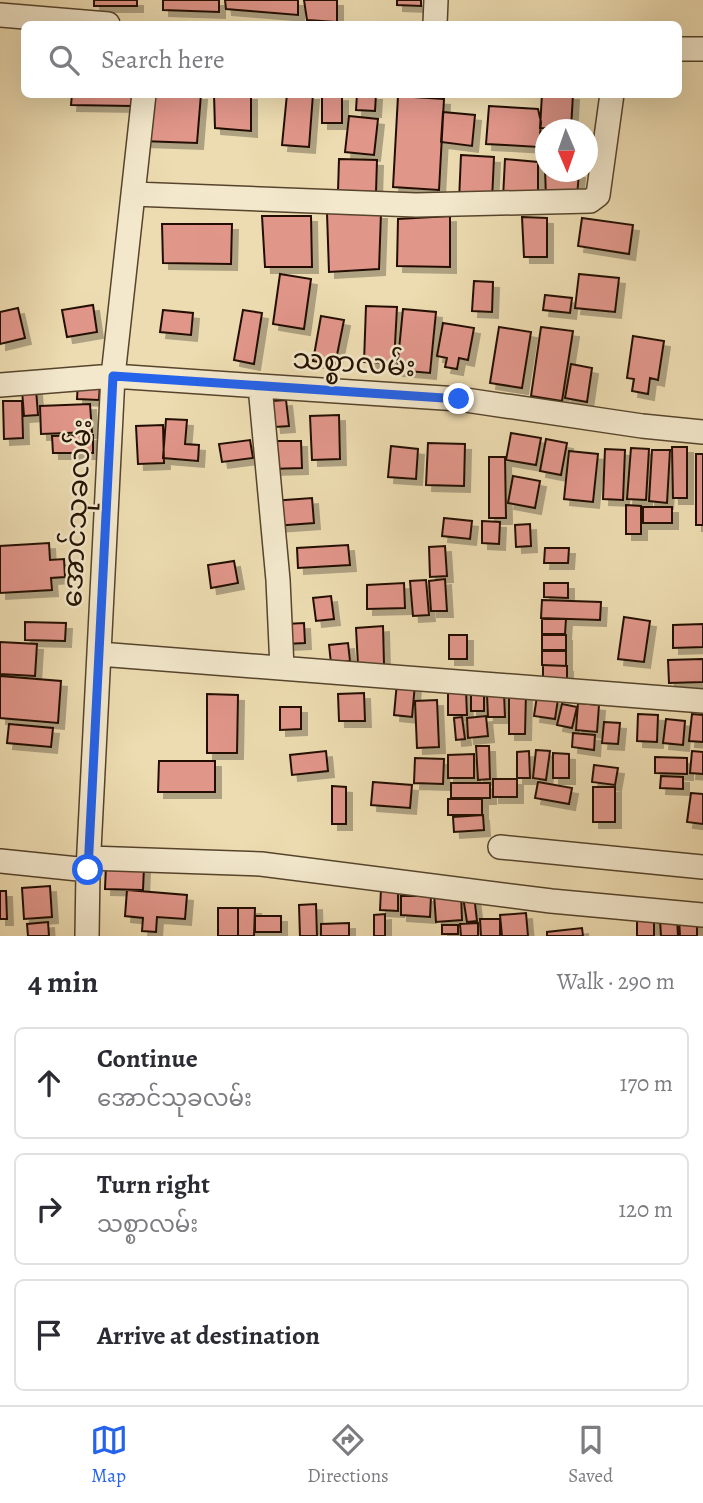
<!DOCTYPE html>
<html lang="en">
<head>
<meta charset="utf-8">
<style>
	:root { --surface:#fff; --page:#f2f2f3; --text:#2b2b33; --muted:#7c7c81; --line:#e1e1e2; --accent:#2563eb }
	body { margin:0; font-family:Alegreya,"Noto Sans Myanmar",serif; background:var(--page); color:var(--text) }
	.compass { position:absolute; left:535px; top:119px; width:63px; height:63px; border-radius:50%; background:var(--surface); box-shadow:0 7px 28px #0002; rotate:178deg }
	.stop { position:absolute; width:21px; height:21px; margin:-16px; border:5px solid #2563eb; border-radius:50%; background:#fff }
	.stop.end { background:#2563eb; border-color:#fff; box-shadow:0 2px 7px #0008 }
	.list { margin:0; padding:0; list-style:none }
	h2 { display:flex; justify-content:space-between; align-items:center; height:91px; margin:0; padding:0 28px; font-size:30px }
	h2 small { font-size:23px; font-weight:400; color:var(--muted) }
	.list li { display:grid; grid-template-columns:46px 1fr auto; gap:21px; align-items:center; box-sizing:border-box; height:112px; margin:0 14px 14px; padding:0 14px; border:2px solid var(--line); border-radius:10px }
	.list b { display:block; font-size:26px; white-space:nowrap }
	.list p { margin:0; font-size:23px; white-space:nowrap; color:var(--muted) }
	.list em { font-size:23px; font-style:normal; color:var(--muted) }
	.icon { flex:none; width:38px; height:38px; fill:none; stroke:currentColor; stroke-width:2; stroke-linecap:round; stroke-linejoin:round }
	.map { position:relative; flex:none; width:703px; height:936px; overflow:hidden }
	.search { position:absolute; background:var(--surface); box-shadow:0 7px 28px #0002; left:21px; right:21px; top:21px; height:77px; display:flex; align-items:center; gap:18px; box-sizing:border-box; padding:0 24px; border-radius:10px; color:var(--muted); font-size:26px }
	.sheet { height:469px; background:var(--surface) }
	nav { display:flex; justify-content:space-around; align-items:center; box-sizing:border-box; height:98px; border-top:2px solid var(--line); background:var(--surface); font-size:19px; color:var(--muted) }
	nav a { display:grid; justify-items:center; gap:4px }
	nav .on { color:var(--accent) }
	.map>svg:first-child { display:block }
	.building { fill:#e1968a; stroke:#241100; stroke-width:2; filter:url(#shadow) }
	.lines { fill:none; stroke-linecap:round; stroke-linejoin:round }
	.minor-casing { stroke:#56442c; stroke-width:26 }
	.minor { stroke:#f3e8cc; stroke-width:23 }
	.route { stroke:#2563eb; stroke-width:9 }
	.labels { text-anchor:middle; stroke-width:5; stroke-linejoin:round; paint-order:stroke }
	.street-label { font-size:28px; fill:#241100; stroke:#f3e8cc }
</style>
</head>
<body>
<div class="map">
<svg width="703" height="936" viewBox="0 0 703 936">
	<defs>
		<filter id="shadow"><feDropShadow dx="6" dy="6" stdDeviation="0" flood-color="#0004"/></filter>
	</defs>
	<rect width="100%" height="100%" fill="#eddcb1"/>
	<filter id="stains"><feTurbulence type="fractalNoise" baseFrequency=".00286" numOctaves="4"/><feColorMatrix values="0 0 0 0 .2 0 0 0 0 .09 0 0 0 0 .02 0 0 0 .5 -.17"/></filter>
	<radialGradient id="worn" r=".72"><stop offset=".6" stop-color="#630" stop-opacity="0"/><stop offset="1" stop-color="#630" stop-opacity=".3"/></radialGradient>
	<path class="building" d="M 94,0 L 137,0 L 137,6 L 94,6 Z
		M 163,0 L 219,0 L 219,12 L 163,10 Z
		M 225,0 L 298,0 L 298,15 L 226,9 Z
		M 304,0 L 337,0 L 337,22 L 307,20 Z
		M 397,0 L 421,0 L 421,6 L 397,5 Z
		M 72,94 L 133,94 L 132,106 L 71,105 Z
		M 146,94 L 201,94 L 197,143 L 141,141 Z
		M 214,94 L 251,94 L 251,131 L 215,128 Z
		M 287,94 L 313,94 L 309,147 L 282,145 Z
		M 357,94 L 376,94 L 375,111 L 356,110 Z
		M 542,94 L 573,94 L 571,129 L 540,128 Z
		M 342,95 L 342,123 L 322,123 L 322,96 Z
		M 398,96 L 444,99 L 439,190 L 393,187 Z
		M 489,106 L 538,109 L 541,122 L 539,147 L 486,144 Z
		M 443,112 L 475,115 L 472,146 L 441,142 Z
		M 349,116 L 378,119 L 374,155 L 345,152 Z
		M 461,155 L 494,157 L 492,200 L 459,201 Z
		M 339,159 L 377,160 L 376,192 L 338,191 Z
		M 505,159 L 538,162 L 538,199 L 503,198 Z
		M 545,169 L 546,172 L 579,172 L 577,197 L 546,198 Z
		M 327,213 L 381,213 L 379,269 L 329,272 Z
		M 262,216 L 311,216 L 312,267 L 265,267 Z
		M 450,216 L 450,267 L 397,266 L 398,219 Z
		M 522,217 L 547,218 L 547,257 L 524,257 Z
		M 582,218 L 633,225 L 629,254 L 578,246 Z
		M 162,224 L 232,224 L 231,264 L 163,263 Z
		M 280,274 L 311,279 L 304,329 L 273,324 Z
		M 579,274 L 619,278 L 615,312 L 575,308 Z
		M 474,281 L 493,282 L 492,312 L 472,311 Z
		M 545,295 L 572,298 L 570,313 L 543,310 Z
		M 93,305 L 97,332 L 67,337 L 62,310 Z
		M 366,306 L 397,307 L 394,363 L 364,362 Z
		M 18,308 L 25,338 L 0,344 L 0,312 Z
		M 403,309 L 436,312 L 430,373 L 397,370 Z
		M 163,310 L 193,313 L 191,335 L 160,332 Z
		M 243,310 L 262,313 L 254,364 L 234,360 Z
		M 321,316 L 344,320 L 335,365 L 313,361 Z
		M 443,323 L 474,328 L 468,360 L 459,358 L 457,369 L 445,367 L 447,358 L 437,356 Z
		M 499,327 L 531,332 L 522,388 L 490,383 Z
		M 541,327 L 573,331 L 562,401 L 531,396 Z
		M 633,336 L 664,341 L 658,380 L 650,378 L 648,394 L 632,391 L 634,379 L 627,378 Z
		M 571,364 L 592,368 L 587,402 L 565,398 Z
		M 78,381 L 100,382 L 99,400 L 77,399 Z
		M 36,389 L 38,415 L 24,416 L 22,390 Z
		M 286,400 L 289,426 L 275,427 L 272,401 Z
		M 3,401 L 22,401 L 23,438 L 4,439 Z
		M 90,404 L 92,432 L 41,434 L 40,406 Z
		M 339,415 L 340,459 L 312,460 L 310,416 Z
		M 166,419 L 187,420 L 185,444 L 199,445 L 198,461 L 163,458 Z
		M 163,425 L 164,463 L 138,464 L 136,426 Z
		M 511,433 L 541,438 L 536,465 L 506,460 Z
		M 93,435 L 93,453 L 53,453 L 52,436 Z
		M 546,439 L 567,443 L 561,475 L 540,471 Z
		M 250,440 L 253,458 L 222,462 L 219,444 Z
		M 269,441 L 301,441 L 302,468 L 269,469 Z
		M 428,443 L 465,444 L 464,486 L 426,485 Z
		M 391,446 L 418,449 L 416,479 L 388,477 Z
		M 672,447 L 687,447 L 687,498 L 673,498 Z
		M 631,448 L 649,449 L 646,500 L 627,499 Z
		M 605,449 L 625,450 L 623,500 L 603,499 Z
		M 652,450 L 670,450 L 667,503 L 649,501 Z
		M 569,451 L 598,454 L 593,502 L 564,499 Z
		M 696,454 L 703,454 L 703,525 L 696,525 Z
		M 489,457 L 505,457 L 506,518 L 489,518 Z
		M 513,476 L 540,481 L 535,508 L 508,503 Z
		M 312,498 L 314,523 L 274,526 L 272,501 Z
		M 626,505 L 641,506 L 641,534 L 626,534 Z
		M 643,507 L 672,507 L 672,523 L 643,523 Z
		M 444,518 L 472,521 L 470,539 L 442,536 Z
		M 482,521 L 500,522 L 499,544 L 482,543 Z
		M 530,524 L 531,546 L 516,547 L 515,525 Z
		M 49,543 L 50,560 L 64,559 L 65,577 L 51,578 L 52,590 L 0,593 L 0,546 Z
		M 348,545 L 350,565 L 298,568 L 297,548 Z
		M 445,546 L 447,576 L 430,577 L 429,547 Z
		M 545,548 L 569,548 L 568,563 L 544,563 Z
		M 234,561 L 238,583 L 211,588 L 208,565 Z
		M 445,579 L 447,611 L 431,611 L 429,581 Z
		M 426,580 L 429,615 L 413,616 L 410,581 Z
		M 404,583 L 405,608 L 367,609 L 367,585 Z
		M 544,583 L 568,583 L 568,598 L 544,597 Z
		M 331,596 L 334,619 L 316,621 L 313,598 Z
		M 542,600 L 601,602 L 600,620 L 541,618 Z
		M 624,617 L 650,621 L 644,662 L 618,659 Z
		M 542,619 L 566,619 L 565,634 L 542,634 Z
		M 25,622 L 66,623 L 65,641 L 25,640 Z
		M 304,623 L 305,643 L 286,644 L 285,624 Z
		M 703,624 L 703,647 L 673,648 L 673,625 Z
		M 383,626 L 384,664 L 358,665 L 356,628 Z
		M 449,635 L 467,635 L 467,659 L 449,659 Z
		M 542,635 L 566,635 L 566,650 L 542,650 Z
		M 0,642 L 37,644 L 35,676 L 0,674 Z
		M 348,643 L 350,661 L 331,663 L 329,645 Z
		M 542,651 L 566,651 L 566,666 L 542,665 Z
		M 703,659 L 703,682 L 669,683 L 668,660 Z
		M 543,665 L 567,666 L 567,681 L 543,680 Z
		M 0,676 L 61,681 L 58,723 L 0,718 Z
		M 397,682 L 415,684 L 412,717 L 394,715 Z
		M 484,690 L 484,711 L 471,711 L 471,691 Z
		M 448,691 L 466,691 L 467,715 L 448,715 Z
		M 509,692 L 526,692 L 525,734 L 509,734 Z
		M 364,693 L 365,721 L 339,721 L 338,694 Z
		M 504,693 L 505,717 L 488,717 L 487,694 Z
		M 207,694 L 238,695 L 237,753 L 207,753 Z
		M 537,696 L 558,699 L 555,719 L 534,716 Z
		M 437,700 L 439,747 L 417,748 L 415,701 Z
		M 578,703 L 599,705 L 597,732 L 576,730 Z
		M 562,704 L 577,707 L 572,728 L 557,725 Z
		M 280,707 L 301,707 L 301,729 L 280,730 Z
		M 638,714 L 658,715 L 657,742 L 637,741 Z
		M 692,714 L 703,715 L 703,742 L 689,741 Z
		M 486,716 L 488,736 L 468,738 L 467,718 Z
		M 462,717 L 465,739 L 456,740 L 454,718 Z
		M 666,719 L 685,721 L 683,745 L 663,743 Z
		M 604,722 L 620,723 L 618,744 L 602,743 Z
		M 9,724 L 53,728 L 51,747 L 7,743 Z
		M 573,733 L 595,735 L 594,750 L 572,747 Z
		M 476,746 L 489,746 L 490,779 L 478,780 Z
		M 536,750 L 550,751 L 546,780 L 533,778 Z
		M 326,751 L 328,771 L 292,775 L 290,755 Z
		M 529,751 L 530,778 L 517,778 L 517,752 Z
		M 692,751 L 703,752 L 703,774 L 690,773 Z
		M 553,753 L 569,754 L 569,778 L 553,778 Z
		M 474,754 L 474,778 L 448,778 L 448,755 Z
		M 655,757 L 687,758 L 687,774 L 655,773 Z
		M 415,758 L 444,759 L 443,784 L 414,783 Z
		M 159,761 L 215,761 L 215,792 L 158,792 Z
		M 594,765 L 618,768 L 615,785 L 592,782 Z
		M 661,776 L 683,777 L 683,789 L 660,788 Z
		M 493,779 L 517,779 L 517,797 L 493,797 Z
		M 373,782 L 412,785 L 410,808 L 371,805 Z
		M 538,782 L 572,788 L 569,804 L 535,798 Z
		M 451,783 L 490,783 L 490,798 L 451,798 Z
		M 332,786 L 346,787 L 346,824 L 332,824 Z
		M 593,787 L 615,787 L 615,822 L 593,822 Z
		M 691,793 L 703,794 L 703,824 L 687,822 Z
		M 448,799 L 482,799 L 482,815 L 448,815 Z
		M 483,815 L 484,830 L 454,832 L 453,817 Z
		M 106,865 L 144,867 L 143,890 L 105,889 Z
		M 50,886 L 52,917 L 24,919 L 22,888 Z
		M 381,889 L 398,889 L 398,911 L 380,910 Z
		M 127,890 L 187,895 L 185,919 L 157,917 L 156,932 L 142,931 L 143,918 L 125,916 Z
		M 0,891 L 6,891 L 7,919 L 0,919 Z
		M 461,893 L 462,920 L 436,922 L 434,894 Z
		M 474,895 L 477,921 L 467,922 L 463,897 Z
		M 401,896 L 431,896 L 430,917 L 401,915 Z
		M 316,904 L 317,936 L 300,936 L 299,905 Z
		M 218,908 L 238,908 L 238,936 L 218,936 Z
		M 238,908 L 255,908 L 254,936 L 238,936 Z
		M 526,913 L 528,936 L 502,936 L 500,915 Z
		M 385,914 L 385,936 L 374,936 L 374,915 Z
		M 255,916 L 281,916 L 281,932 L 255,932 Z
		M 679,918 L 697,918 L 697,936 L 680,936 Z
		M 480,919 L 500,919 L 500,936 L 481,936 Z
		M 637,919 L 654,919 L 654,936 L 637,936 Z
		M 677,919 L 678,936 L 661,936 L 660,920 Z
		M 48,922 L 49,936 L 28,936 L 27,924 Z
		M 349,923 L 349,936 L 321,936 L 321,924 Z
		M 478,923 L 478,936 L 461,936 L 460,924 Z
		M 442,925 L 458,925 L 458,934 L 442,934 Z
		M 582,928 L 583,936 L 547,936 L 547,932 Z"/>
	<g class="lines">
		<defs>
			<path id="minor" d="M 0,15 L 108,24
				M 435,24 L 436,0
				M 678,49 L 703,49
				M 133,194 L 416,205 L 590,201 L 598,195 L 612,94
				M 0,385 L 113,376 L 260,386 L 459,399 L 642,426 L 703,432
				M 260,386 L 278,580 L 282,668
				M 99,654 L 703,701
				M 500,847 L 703,867
				M 89,858 L 261,864 L 551,901 L 703,915
				M 0,861 L 88,870
				M 87,936 L 88,870 L 113,376 L 144,94"/>
		</defs>
		<use href="#minor" class="minor-casing"/>
		<use href="#minor" class="minor"/>
	</g>
	<g class="lines">
		<path class="route" d="M 88,870 L 113,376 L 459,399"/>
	</g>
	<g class="labels">
		<g class="street-label">
			<text transform="translate(354 362) rotate(4)" y="10">သစ္စာလမ်း</text>
			<text transform="translate(76 513) rotate(-87)" y="10">အောင်သုခလမ်း</text>
		</g>
	</g>
	<rect width="100%" height="100%" filter="url(#stains)"/>
	<rect width="100%" height="100%" fill="url(#worn)"/>
</svg>
<svg class="compass" viewBox="-18 -18 36 36"><path d="M0-13l5 13h-10z" fill="#e53935"/><path d="M0 13l5-13h-10z" fill="#7c7c81"/></svg>
<div class="stop" style="left:88px;top:870px"></div>
<div class="stop end" style="left:459px;top:399px"></div>
<div class="search"><svg class="icon" aria-label="search" viewBox="0 0 24 24"><circle cx="10" cy="10" r="6"/><path d="M15 15l6 6"/></svg>Search here</div>
</div>
<section class="sheet">
<h2>4 min<small>Walk · 290 m</small></h2>
<ul class="list">
<li><svg class="icon" aria-label="ahead" viewBox="0 0 24 24"><path d="M12 20V5M6 11l6-6 6 6"/></svg><div><b>Continue</b><p>အောင်သုခလမ်း</p></div><em>170 m</em></li>
<li><svg class="icon" aria-label="right" viewBox="0 0 24 24"><path d="M7 20v-9h11M14 6l5 5-5 5"/></svg><div><b>Turn right</b><p>သစ္စာလမ်း</p></div><em>120 m</em></li>
<li><svg class="icon" aria-label="arrive" viewBox="0 0 24 24"><path d="M6 21V4h12l-3 4 3 4H6"/></svg><div><b>Arrive at destination</b></div></li>
</ul>
</section>
<nav>
<a class="on"><svg class="icon" aria-label="map" viewBox="0 0 24 24"><path d="M3 6l6-2 6 2 6-2v14l-6 2-6-2-6 2zM9 4v14M15 6v14"/></svg>Map</a>
<a><svg class="icon" aria-label="directions" viewBox="0 0 24 24"><path d="M12 3l9 9-9 9-9-9zM9 14v-3h6M13 9l2 2-2 2"/></svg>Directions</a>
<a><svg class="icon" aria-label="saved" viewBox="0 0 24 24"><path d="M7 4h10v16l-5-4-5 4z"/></svg>Saved</a>
</nav>
</body>
</html>
